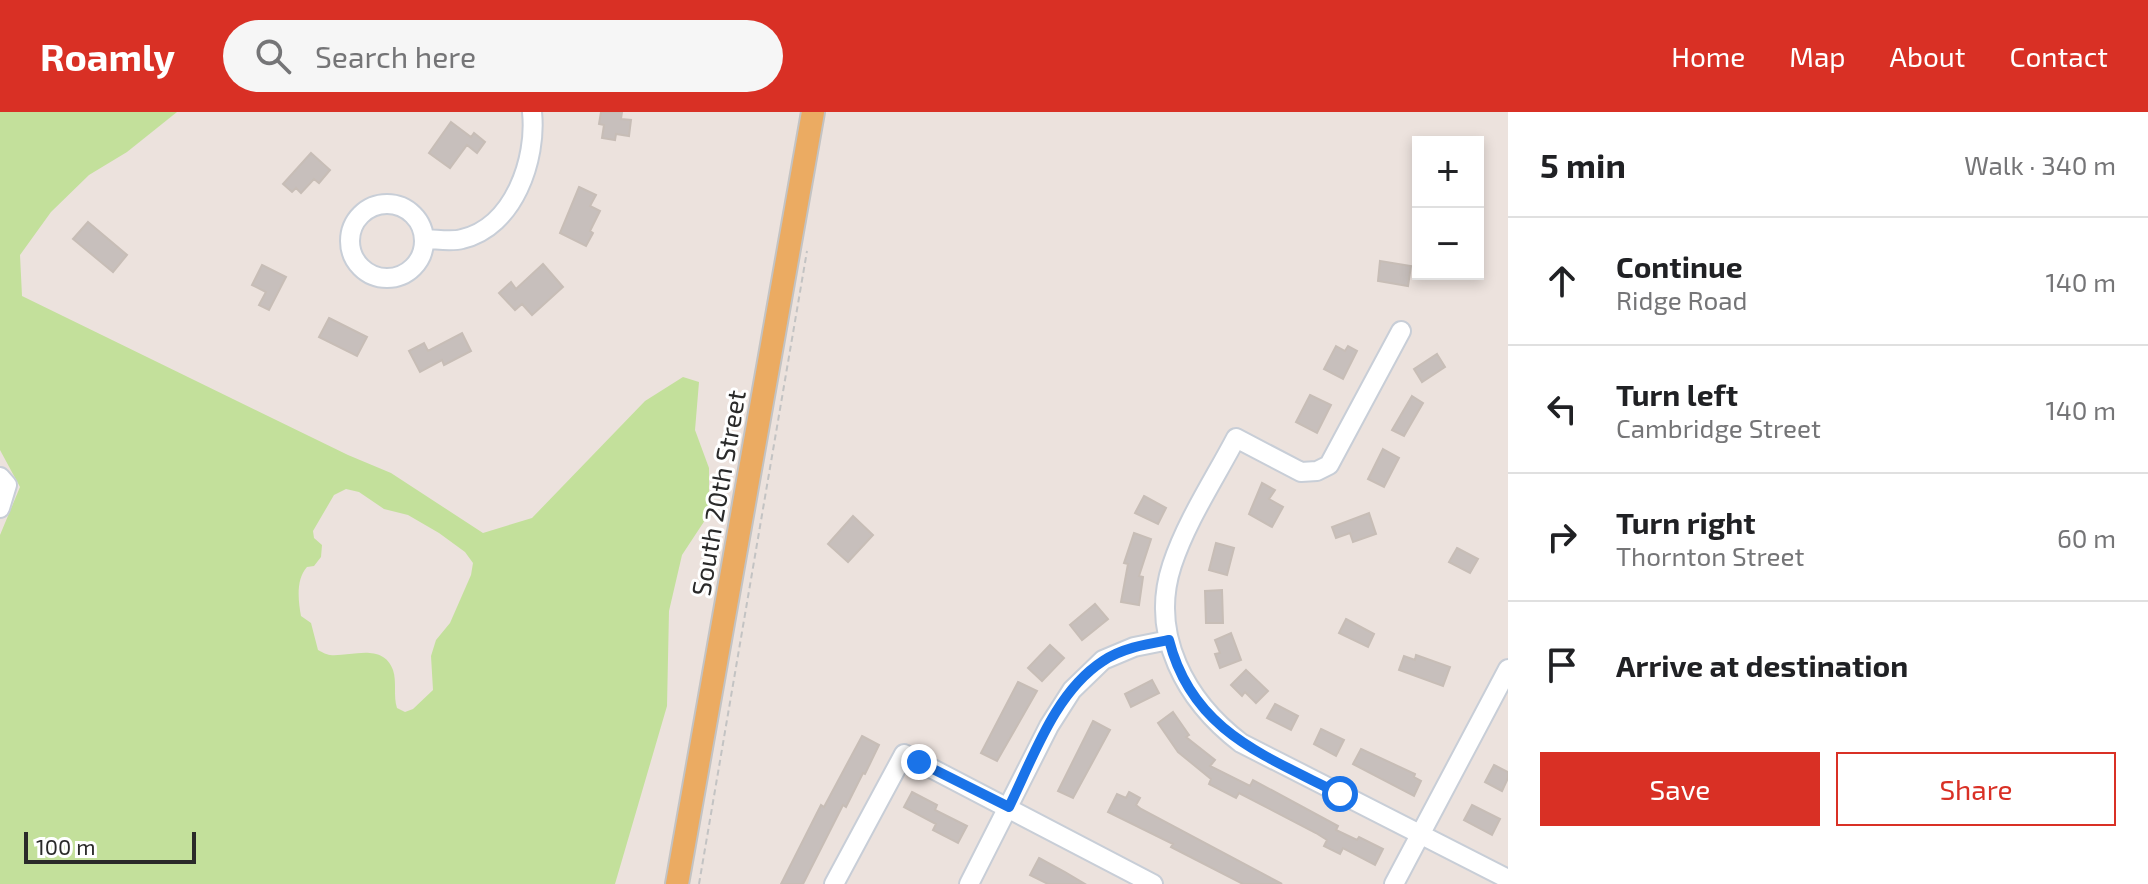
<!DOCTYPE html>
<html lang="en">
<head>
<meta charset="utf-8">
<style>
	:root { --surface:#fff; --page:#f6f6f6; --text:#202124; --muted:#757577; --line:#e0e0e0; --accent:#d93025 }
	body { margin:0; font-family:"Exo 2",sans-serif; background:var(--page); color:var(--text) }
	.controls { position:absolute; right:24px; top:24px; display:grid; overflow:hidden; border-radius:0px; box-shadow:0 4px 12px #0003 }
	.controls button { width:72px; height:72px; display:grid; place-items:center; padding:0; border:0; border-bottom:2px solid var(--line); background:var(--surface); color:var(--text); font:40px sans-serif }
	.scale { position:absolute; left:24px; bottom:20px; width:172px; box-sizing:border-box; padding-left:8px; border:4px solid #2a2a2a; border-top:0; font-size:22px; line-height:28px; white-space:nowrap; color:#2a2a2a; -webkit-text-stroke:6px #fff; paint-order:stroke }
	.stop { position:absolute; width:24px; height:24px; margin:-18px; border:6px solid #1a73e8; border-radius:50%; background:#fff }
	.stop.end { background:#1a73e8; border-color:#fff; box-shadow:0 2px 8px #0008 }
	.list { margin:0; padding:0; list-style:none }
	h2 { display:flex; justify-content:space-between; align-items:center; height:104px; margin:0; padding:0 32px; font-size:34px }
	h2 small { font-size:26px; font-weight:400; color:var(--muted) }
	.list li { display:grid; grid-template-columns:52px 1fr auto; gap:24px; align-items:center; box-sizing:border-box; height:128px; padding:0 32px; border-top:2px solid var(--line) }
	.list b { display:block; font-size:30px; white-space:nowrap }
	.list p { margin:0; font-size:26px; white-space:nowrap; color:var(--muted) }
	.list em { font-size:26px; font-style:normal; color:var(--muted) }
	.actions { display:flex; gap:16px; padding:24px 32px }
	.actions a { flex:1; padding:18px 0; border:2px solid var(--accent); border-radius:0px; text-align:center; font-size:28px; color:var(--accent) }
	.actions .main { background:var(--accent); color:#fff }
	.icon { flex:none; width:44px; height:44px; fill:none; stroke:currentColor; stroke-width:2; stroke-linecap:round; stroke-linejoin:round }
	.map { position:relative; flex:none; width:1508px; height:772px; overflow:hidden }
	header { display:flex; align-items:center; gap:48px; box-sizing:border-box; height:112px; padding:0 40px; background:var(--accent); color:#fff }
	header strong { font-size:38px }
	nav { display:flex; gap:44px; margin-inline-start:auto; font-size:28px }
	.search { width:560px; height:72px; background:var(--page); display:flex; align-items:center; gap:20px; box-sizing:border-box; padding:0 28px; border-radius:44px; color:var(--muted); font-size:30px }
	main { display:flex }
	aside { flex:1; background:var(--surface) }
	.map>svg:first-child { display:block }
	.green { fill:#c3e09b; fill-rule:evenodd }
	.building { fill:#c7bfbc; stroke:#c7bdb6; stroke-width:2 }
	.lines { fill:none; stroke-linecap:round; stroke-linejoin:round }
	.minor-casing { stroke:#c8ced7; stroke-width:22 }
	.major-casing { stroke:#c3c3c3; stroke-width:26 }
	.path { stroke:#c3c3c3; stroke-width:2; stroke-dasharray:6 4; stroke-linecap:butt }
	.minor { stroke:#fff; stroke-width:18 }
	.major { stroke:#ebab62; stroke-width:22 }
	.route { stroke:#1a73e8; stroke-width:10 }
	.labels { text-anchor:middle; stroke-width:6; stroke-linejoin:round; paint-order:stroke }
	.street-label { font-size:26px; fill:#2a2a2a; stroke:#fff }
</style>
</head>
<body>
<header>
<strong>Roamly</strong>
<div class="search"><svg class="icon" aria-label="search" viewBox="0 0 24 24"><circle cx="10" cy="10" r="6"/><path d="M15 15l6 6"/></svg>Search here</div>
<nav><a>Home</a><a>Map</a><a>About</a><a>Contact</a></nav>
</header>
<main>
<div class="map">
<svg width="1508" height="772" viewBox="0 0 1508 772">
	<rect width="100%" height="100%" fill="#ece2dd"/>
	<path class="green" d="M 0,0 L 177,0 L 127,40 L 89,63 L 51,100 L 20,143 L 22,184 L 348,343 L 391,361 L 483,421 L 532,406 L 645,289 L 683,265 L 699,270 L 695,318 L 709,356 L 709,402 L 682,443 L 669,499 L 667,594 L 615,772 L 0,772 L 0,423 L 20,375 L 0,338 ZM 346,377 L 359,380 L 384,397 L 408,403 L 439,421 L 465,440 L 473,451 L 471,463 L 450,511 L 436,528 L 431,544 L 433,578 L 413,597 L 405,600 L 397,596 C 393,584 397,570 393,558 C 383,530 350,545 330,543 C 327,543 320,539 318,538 L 311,511 L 301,504 C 298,488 296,467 307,455 L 314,454 L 321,445 L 322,433 L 314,426 L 313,419 L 334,383 Z"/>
	<path class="building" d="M 601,0 L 622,0 L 621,7 L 631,8 L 629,24 L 616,22 L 615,28 L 602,26 L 604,13 L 599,12 Z
		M 451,10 L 471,25 L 474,21 L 485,30 L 477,41 L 467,33 L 450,56 L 429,41 Z
		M 311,41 L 330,58 L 319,71 L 314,67 L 301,81 L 296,76 L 292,80 L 283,72 Z
		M 579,75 L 596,83 L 590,94 L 600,99 L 590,119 L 593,121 L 586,134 L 560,121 Z
		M 88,110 L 127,143 L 113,160 L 73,127 Z
		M 1380,149 L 1411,154 L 1408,174 L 1378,169 Z
		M 543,152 L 563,175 L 532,203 L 522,192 L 515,198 L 499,181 L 511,170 L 516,177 Z
		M 262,153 L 286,165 L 269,198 L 259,193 L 266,180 L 252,173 Z
		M 329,206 L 367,225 L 357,244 L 319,225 Z
		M 462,221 L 471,239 L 444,253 L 442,248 L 420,260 L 409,239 L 424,231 L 428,239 Z
		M 1336,234 L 1345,239 L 1348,234 L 1357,239 L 1343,267 L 1324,257 Z
		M 1437,242 L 1445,255 L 1422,270 L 1414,257 Z
		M 1310,283 L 1331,293 L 1317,321 L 1296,310 Z
		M 1412,284 L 1423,291 L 1404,324 L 1392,318 Z
		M 1383,337 L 1399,346 L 1384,375 L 1368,367 Z
		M 1262,371 L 1275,378 L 1269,387 L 1283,395 L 1272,415 L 1249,402 Z
		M 1144,384 L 1166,396 L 1158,412 L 1135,401 Z
		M 1369,401 L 1376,422 L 1353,430 L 1350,421 L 1336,426 L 1332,415 Z
		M 853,404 L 873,423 L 848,450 L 828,432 Z
		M 1134,421 L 1151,427 L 1139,464 L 1143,465 L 1139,493 L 1121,490 L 1128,452 L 1124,451 Z
		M 1216,431 L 1234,436 L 1227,463 L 1209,458 Z
		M 1457,436 L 1478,447 L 1470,461 L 1449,450 Z
		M 1222,478 L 1223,511 L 1206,511 L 1205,479 Z
		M 1095,492 L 1108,507 L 1082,528 L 1070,513 Z
		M 1346,507 L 1374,522 L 1368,535 L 1339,521 Z
		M 1231,521 L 1241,548 L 1220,556 L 1215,542 L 1220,541 L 1215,528 Z
		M 1050,533 L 1064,546 L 1042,569 L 1028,556 Z
		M 1416,543 L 1450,555 L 1443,574 L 1399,558 L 1404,544 L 1415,548 Z
		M 1246,558 L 1268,579 L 1256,591 L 1245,580 L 1242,584 L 1231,573 Z
		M 1152,568 L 1159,581 L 1131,595 L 1125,582 Z
		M 1018,570 L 1037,579 L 997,649 L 981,641 Z
		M 1275,592 L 1298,604 L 1291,618 L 1267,606 Z
		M 1173,600 L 1189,623 L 1186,625 L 1215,648 L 1210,654 L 1250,674 L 1253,668 L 1338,714 L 1336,718 L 1357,728 L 1359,725 L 1383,737 L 1375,753 L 1343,736 L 1340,742 L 1324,734 L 1327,728 L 1316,721 L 1239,681 L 1236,686 L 1209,672 L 1211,667 L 1178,640 L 1158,611 Z
		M 1093,609 L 1110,618 L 1073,686 L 1058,679 Z
		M 1321,617 L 1344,628 L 1336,644 L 1314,632 Z
		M 862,624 L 879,633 L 865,662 L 863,661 L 846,695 L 843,693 L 803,772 L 781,772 L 821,693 L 824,695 Z
		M 1361,637 L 1415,662 L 1414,665 L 1421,669 L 1414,684 L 1353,652 Z
		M 1494,653 L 1508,660 L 1508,666 L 1502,679 L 1485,670 Z
		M 912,680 L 937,693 L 935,698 L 967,714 L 958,731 L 933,718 L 936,712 L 904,695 Z
		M 1129,680 L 1140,686 L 1136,693 L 1141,697 L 1282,772 L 1243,772 L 1171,735 L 1173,732 L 1108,700 L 1117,682 L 1126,686 Z
		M 1472,693 L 1500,707 L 1492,723 L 1464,708 Z
		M 1039,746 L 1065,760 L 1085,772 L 1048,772 L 1030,763 Z"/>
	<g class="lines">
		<defs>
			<path id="minor" d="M350 129a37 37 0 1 1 74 0a37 37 0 1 1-74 0Z
				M 424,127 C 436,127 451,130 462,127 C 514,115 537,47 532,0
				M 1401,219 L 1329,353 L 1317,359 L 1301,360 L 1236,326 C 1214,368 1187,408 1172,453 C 1149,523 1186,589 1241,631 L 1508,767
				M 0,365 L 7,373 L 0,396
				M 834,772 L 904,642 L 1153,772
				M 969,772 L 1049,614 L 1072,578 L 1103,548 L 1134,535 L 1169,528
				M 1394,772 L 1508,557"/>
			<path id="major" d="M 677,772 L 813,0"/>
		</defs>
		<use href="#minor" class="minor-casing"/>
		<use href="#major" class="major-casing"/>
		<path class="path" d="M 699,772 L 807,139"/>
		<use href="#minor" class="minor"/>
		<use href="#major" class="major"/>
	</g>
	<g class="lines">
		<path class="route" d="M 919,650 L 1009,695 C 1033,646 1055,580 1103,549 C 1122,536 1147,532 1169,528 C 1192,619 1264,643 1340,682"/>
	</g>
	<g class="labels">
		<g class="street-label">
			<text transform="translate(719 381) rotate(-80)" y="9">South 20th Street</text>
		</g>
	</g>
</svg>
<div class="controls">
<button>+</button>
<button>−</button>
</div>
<div class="scale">100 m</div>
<div class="stop" style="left:1340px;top:682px"></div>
<div class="stop end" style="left:919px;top:650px"></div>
</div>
<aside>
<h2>5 min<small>Walk · 340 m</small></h2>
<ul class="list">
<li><svg class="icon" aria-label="ahead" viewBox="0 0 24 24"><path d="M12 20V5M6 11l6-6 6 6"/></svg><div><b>Continue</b><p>Ridge Road</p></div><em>140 m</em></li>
<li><svg class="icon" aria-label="left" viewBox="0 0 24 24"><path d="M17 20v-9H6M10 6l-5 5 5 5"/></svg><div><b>Turn left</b><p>Cambridge Street</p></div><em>140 m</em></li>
<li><svg class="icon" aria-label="right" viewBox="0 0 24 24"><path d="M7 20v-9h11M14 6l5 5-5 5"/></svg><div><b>Turn right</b><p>Thornton Street</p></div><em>60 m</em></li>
<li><svg class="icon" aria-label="arrive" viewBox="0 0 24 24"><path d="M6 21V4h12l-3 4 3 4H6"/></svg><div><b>Arrive at destination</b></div></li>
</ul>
<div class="actions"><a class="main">Save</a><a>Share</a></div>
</aside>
</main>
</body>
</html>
